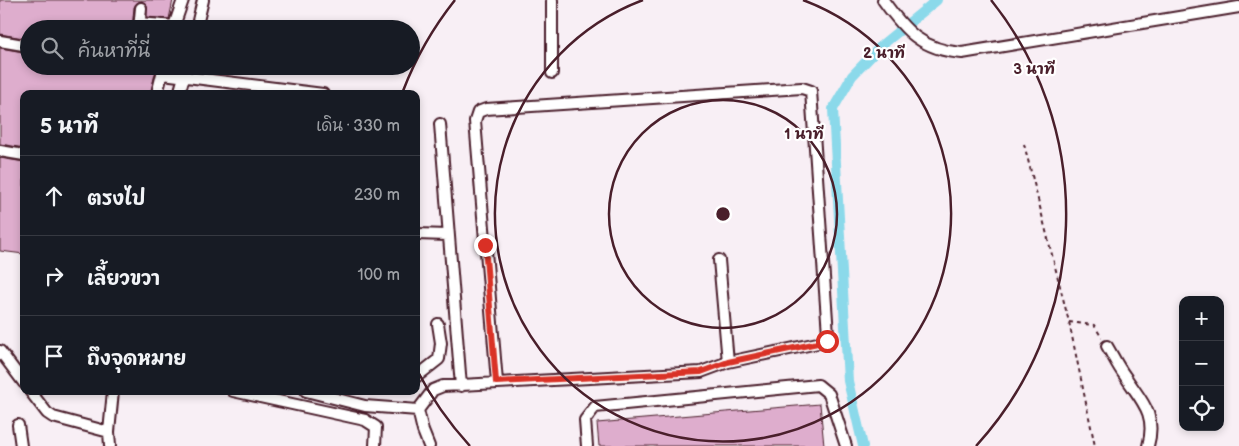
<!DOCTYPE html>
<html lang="th">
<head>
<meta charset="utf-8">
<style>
	:root { --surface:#171b24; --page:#242831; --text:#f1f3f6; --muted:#9ea1a6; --line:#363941 }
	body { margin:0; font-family:"Balsamiq Sans","Playpen Sans Thai",sans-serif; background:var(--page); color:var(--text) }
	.controls { position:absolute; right:15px; bottom:15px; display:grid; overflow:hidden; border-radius:10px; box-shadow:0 2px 8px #0003 }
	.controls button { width:45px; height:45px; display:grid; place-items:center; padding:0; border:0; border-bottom:1px solid var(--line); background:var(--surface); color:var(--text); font:25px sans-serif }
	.stop { position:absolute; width:15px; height:15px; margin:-11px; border:4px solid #d93025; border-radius:50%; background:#fff }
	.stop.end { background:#d93025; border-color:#fff; box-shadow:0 1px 5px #0008 }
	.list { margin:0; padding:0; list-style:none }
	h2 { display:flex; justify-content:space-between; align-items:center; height:65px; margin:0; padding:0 20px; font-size:21px }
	h2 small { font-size:16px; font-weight:400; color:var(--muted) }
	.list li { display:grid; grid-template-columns:32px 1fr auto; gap:15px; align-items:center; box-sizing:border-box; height:80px; padding:0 20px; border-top:1px solid var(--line) }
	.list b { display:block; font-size:19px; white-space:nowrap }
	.list em { font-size:16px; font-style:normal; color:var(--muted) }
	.icon { flex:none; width:28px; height:28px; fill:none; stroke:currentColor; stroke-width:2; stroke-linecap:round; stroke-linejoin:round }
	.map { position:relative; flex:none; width:1239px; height:446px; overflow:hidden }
	.search { position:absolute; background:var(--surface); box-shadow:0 2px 8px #0003; left:20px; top:20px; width:400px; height:55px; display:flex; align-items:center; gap:12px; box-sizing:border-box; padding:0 18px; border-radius:28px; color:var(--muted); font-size:19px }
	.panel { position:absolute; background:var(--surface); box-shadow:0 2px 8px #0003; left:20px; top:90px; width:400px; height:305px; border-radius:10px }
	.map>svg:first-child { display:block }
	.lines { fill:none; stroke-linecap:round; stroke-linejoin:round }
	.canal { stroke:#8bd9ea; stroke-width:10 }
	.building { fill:#deadcd; stroke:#4a1f2b }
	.minor-casing { stroke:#4a1f2b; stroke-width:14 }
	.path { stroke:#4a1f2b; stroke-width:2; stroke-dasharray:4 4; stroke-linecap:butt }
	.minor { stroke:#fff; stroke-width:10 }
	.route { stroke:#d93025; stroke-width:6 }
	.ring { fill:none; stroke:#4a1f2b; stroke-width:2.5 }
	.centre { fill:#4a1f2b; stroke:#fff; stroke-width:2.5 }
	.ring-label { font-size:15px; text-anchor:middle; font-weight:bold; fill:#4a1f2b; stroke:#fff; stroke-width:4.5; stroke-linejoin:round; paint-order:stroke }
</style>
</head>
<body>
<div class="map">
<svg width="1239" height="446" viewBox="0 0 1239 446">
	<rect width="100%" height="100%" fill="#f8eff5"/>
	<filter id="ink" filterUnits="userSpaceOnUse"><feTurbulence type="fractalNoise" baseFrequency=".02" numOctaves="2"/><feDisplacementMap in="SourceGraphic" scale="10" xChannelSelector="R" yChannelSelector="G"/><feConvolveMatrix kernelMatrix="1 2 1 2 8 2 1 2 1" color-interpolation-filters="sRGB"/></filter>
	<g filter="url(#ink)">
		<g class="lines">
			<path class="canal" d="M 863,446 L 848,381 L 833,109 L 852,76 L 883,44 L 937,0"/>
		</g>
		<path class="building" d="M 0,0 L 173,0 L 169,19 L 147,17 L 147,5 L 142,1 L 138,2 L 134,7 L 132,29 L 29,29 L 29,39 L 0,34 Z
			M 0,48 L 29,53 L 29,66 L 157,66 L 150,94 L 24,94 L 24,148 L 0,144 Z
			M 0,158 L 24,162 L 24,254 L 0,251 Z
			M 820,404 L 824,446 L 599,446 L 597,423 Z"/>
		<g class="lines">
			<defs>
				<path id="minor" d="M 552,0 L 552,73
					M 883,0 C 905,31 922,50 962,53 L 1239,7
					M 139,23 L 174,26
					M 139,29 L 141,8
					M 173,29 L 183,0
					M 196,29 L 203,0
					M 0,41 L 29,46
					M 163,74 L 323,94
					M 157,94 L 164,66
					M 179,94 L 187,66
					M 440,124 L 461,386
					M 0,151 L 24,155
					M 416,234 L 448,235
					M 719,260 L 728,362
					M 1107,346 C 1113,356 1118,367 1125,376 C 1141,401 1157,413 1148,446
					M 0,351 L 24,383
					M 416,377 L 439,359 L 441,343 L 438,324
					M 30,391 L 47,413 L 53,417 L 109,432
					M 233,391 L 365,420 L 376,427 L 375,446
					M 306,391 L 365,406 L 418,410 L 423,431 L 429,446
					M 418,410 L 433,390 L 443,386 L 701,372 L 728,362 L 827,341 L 828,334 L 811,91 L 802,88 L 486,109 L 478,112 L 475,121 L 497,382
					M 18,425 L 21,446
					M 110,446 L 109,432 L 113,391
					M 587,446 L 585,420 L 595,407 L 818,385 L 829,394 L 846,446"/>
			</defs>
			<use href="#minor" class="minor-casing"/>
			<path class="path" d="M 1024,144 L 1069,322 L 1095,446
				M 1069,322 L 1094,325 L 1102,338"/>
			<use href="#minor" class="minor"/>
		</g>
	</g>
	<g class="lines" filter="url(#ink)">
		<path class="route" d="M 485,245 L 496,382 L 701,372 L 728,362 L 827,341"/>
	</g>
	<g class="ring">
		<circle cx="723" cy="214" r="114"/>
		<path d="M803 0A228 228 0 1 1 643 0"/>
		<path d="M470 446A343 343 0 0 1 417 370M403 91A343 343 0 0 1 455 0M991 0A343 343 0 0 1 976 446"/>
	</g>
	<circle cx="723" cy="214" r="8" class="centre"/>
	<g class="ring-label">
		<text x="884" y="58">2 นาที</text>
		<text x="1034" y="74">3 นาที</text>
		<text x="804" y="139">1 นาที</text>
	</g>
</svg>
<div class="controls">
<button>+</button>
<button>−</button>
<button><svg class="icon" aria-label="locate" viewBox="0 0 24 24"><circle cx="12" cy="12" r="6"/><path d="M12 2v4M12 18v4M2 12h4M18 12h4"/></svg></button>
</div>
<div class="stop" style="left:827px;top:341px"></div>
<div class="stop end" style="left:485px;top:245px"></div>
<div class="search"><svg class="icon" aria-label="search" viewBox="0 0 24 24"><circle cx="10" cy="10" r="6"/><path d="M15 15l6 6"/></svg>ค้นหาที่นี่</div>
<section class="panel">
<h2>5 นาที<small>เดิน · 330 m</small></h2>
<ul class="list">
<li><svg class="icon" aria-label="ahead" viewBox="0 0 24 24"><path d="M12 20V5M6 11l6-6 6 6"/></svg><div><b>ตรงไป</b></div><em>230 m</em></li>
<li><svg class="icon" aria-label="right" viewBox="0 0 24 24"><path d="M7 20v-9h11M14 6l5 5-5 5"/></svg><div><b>เลี้ยวขวา</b></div><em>100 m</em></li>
<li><svg class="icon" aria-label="arrive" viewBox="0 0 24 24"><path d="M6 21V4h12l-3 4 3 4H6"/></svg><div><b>ถึงจุดหมาย</b></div></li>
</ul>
</section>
</div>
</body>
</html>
